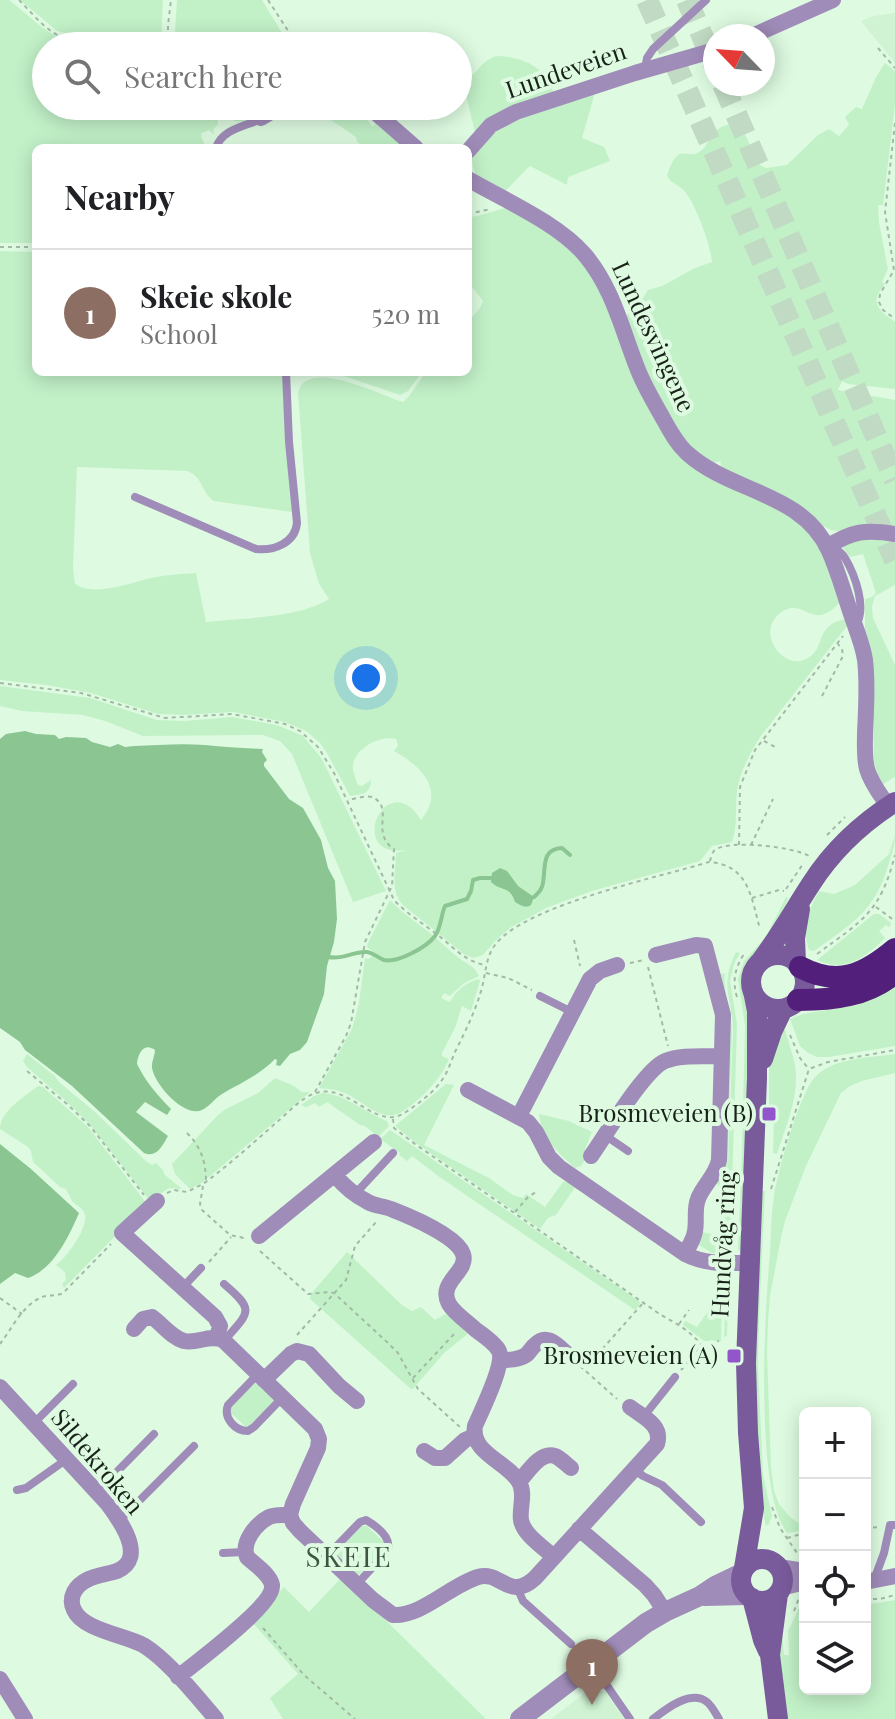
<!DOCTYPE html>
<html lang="en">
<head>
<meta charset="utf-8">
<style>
	:root { --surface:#fff; --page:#f2f2f2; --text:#202124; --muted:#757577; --line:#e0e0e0; --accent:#2563eb }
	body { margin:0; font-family:"Playfair Display",serif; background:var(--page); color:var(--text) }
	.controls { position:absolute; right:24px; bottom:24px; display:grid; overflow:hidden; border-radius:12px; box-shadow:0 4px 20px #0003 }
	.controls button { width:72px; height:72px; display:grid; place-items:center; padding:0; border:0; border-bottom:2px solid var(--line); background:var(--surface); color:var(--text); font:40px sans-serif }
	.compass { position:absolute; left:703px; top:24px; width:72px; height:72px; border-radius:50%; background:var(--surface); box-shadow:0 4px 20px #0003; rotate:295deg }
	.you { position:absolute; left:366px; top:678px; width:28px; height:28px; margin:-20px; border:6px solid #fff; border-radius:50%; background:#1a73e8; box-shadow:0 0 0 12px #1a73e833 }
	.badge { display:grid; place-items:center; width:52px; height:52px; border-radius:50%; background:var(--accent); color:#fff; font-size:26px; font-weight:700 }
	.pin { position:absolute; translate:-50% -66px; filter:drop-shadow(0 2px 4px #0008) }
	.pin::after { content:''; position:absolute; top:42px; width:28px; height:24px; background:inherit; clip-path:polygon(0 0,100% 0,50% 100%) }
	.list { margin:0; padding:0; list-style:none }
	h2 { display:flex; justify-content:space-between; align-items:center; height:104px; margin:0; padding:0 32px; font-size:34px }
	h2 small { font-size:26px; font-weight:400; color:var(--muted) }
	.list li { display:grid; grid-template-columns:52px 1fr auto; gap:24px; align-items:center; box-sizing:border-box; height:128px; padding:0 32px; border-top:2px solid var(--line) }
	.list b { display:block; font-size:30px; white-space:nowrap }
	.list p { margin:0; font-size:26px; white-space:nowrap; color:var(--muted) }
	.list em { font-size:26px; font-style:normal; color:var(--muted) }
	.icon { flex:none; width:44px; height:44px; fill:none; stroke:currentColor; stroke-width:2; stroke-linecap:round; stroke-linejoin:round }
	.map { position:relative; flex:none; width:895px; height:1719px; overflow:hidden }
	.search { position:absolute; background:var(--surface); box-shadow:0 4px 20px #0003; left:32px; top:32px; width:440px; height:88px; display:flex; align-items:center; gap:20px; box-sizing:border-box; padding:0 28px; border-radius:44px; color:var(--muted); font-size:30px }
	.panel { position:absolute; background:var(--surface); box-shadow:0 4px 20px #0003; left:32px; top:144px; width:440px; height:232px; border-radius:12px }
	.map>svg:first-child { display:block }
	.built { fill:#cff3d3 }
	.green { fill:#c2f1c8 }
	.water { fill:#8ac592 }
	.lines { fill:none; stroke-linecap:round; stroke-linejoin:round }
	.stream { stroke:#8ac592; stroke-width:4 }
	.trunk-tunnel { stroke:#c0dac3; stroke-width:22; stroke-dasharray:22 11; stroke-linecap:butt }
	.path { stroke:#a2baa5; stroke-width:2; stroke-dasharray:4 4; stroke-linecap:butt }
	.service { stroke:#a08cb9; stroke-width:8 }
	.minor { stroke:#a08cb9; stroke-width:16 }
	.tertiary { stroke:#a08cb9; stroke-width:20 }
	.secondary { stroke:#795a9b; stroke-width:20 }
	.trunk { stroke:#52207a; stroke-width:22 }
	.poi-dot { fill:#9255cb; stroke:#defbe1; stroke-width:3 }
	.labels { text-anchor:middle; stroke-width:8; stroke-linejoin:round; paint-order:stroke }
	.street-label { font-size:24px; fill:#182219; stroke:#defbe1 }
	.poi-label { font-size:24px; fill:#182219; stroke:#defbe1; text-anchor:end }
	.quarter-label { font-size:28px; letter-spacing:2px; fill:#3e5641; stroke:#defbe1 }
</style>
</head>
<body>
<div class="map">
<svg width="895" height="1719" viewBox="0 0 895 1719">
	<rect width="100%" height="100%" fill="#defbe1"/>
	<path class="built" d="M 895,13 L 895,63 L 861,21 L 874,16 Z
		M 587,1691 L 605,1691 L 624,1719 L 551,1719 Z"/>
	<path class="green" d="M 0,0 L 9,0 C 34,19 51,41 84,45 L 46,46 L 46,106 L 226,106 L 248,116 L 249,120 C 232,125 231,116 217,115 L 218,124 L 213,130 L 214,134 L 213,134 L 209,130 L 202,133 L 201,136 L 204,143 L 202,148 L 36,148 L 36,243 L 0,243 Z
		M 20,0 L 163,0 L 161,42 L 160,46 L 130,46 L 112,40 L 83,37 L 57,31 Z
		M 177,0 L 262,0 L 290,46 L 178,46 L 175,32 Z
		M 496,56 C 513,56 534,62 544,75 C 549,81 549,86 554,92 L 475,133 L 463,81 C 480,73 479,62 496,56 Z
		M 885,63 L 895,71 L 895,105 L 883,205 L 878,205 L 879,222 L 888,269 L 882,282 L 885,284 C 869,303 878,310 895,322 L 895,389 L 848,384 L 842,381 L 838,390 L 895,400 L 895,528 L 854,527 L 839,531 L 831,530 L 720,470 L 721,461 L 714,463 C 707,459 699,455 694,450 C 662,417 642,359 625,317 L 643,298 L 648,290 L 662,286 L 695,268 L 712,262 C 711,246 696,206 686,193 C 680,185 671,184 667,176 C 679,138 687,163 702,150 C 707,146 709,139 712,134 C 716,130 723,125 728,125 C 748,123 750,150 756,163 L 766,168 L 787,165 L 818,135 L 829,129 L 839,136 L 849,125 L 845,117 L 856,107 L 862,109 L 876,77 Z
		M 595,93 L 582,138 L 604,147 L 610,161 L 568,177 L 567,185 L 530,166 C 522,173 511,187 503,192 L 476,177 L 471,159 L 474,153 L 499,128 L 501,129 L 515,119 Z
		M 310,106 L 356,106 L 373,127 L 375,124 L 359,106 L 362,106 L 412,148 L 358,148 L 360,144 L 357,142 L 356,137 Z
		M 508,207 L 538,223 L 591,269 L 666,435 L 780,507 L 819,542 L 842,601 C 836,606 829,614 821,615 C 806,617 797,599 779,614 C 757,633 781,668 804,660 C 828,651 812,624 847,619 L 847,626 L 760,737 C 750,754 740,771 737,791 C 735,808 738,825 732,842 L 712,846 L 700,861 L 592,891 L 546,908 L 510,928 L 495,941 L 483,955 L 474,958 L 465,955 L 404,906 C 389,891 396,873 396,853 L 407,850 C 344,860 386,764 421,820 C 446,790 421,766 394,751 L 398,746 L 396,739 C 381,735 356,747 353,765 C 352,771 356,779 358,785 L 362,786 L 371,780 C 370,795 363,794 350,796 L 327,753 L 320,743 L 306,731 L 285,722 L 233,712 L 184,715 L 158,714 L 91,693 L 46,685 L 0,680 L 0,251 L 36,252 L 36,372 L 283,372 L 292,512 L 214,501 C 201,493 203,476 187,471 L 77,467 L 73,568 L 75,584 C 95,597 129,583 151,578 C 165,575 181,574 196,573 L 206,622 C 241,618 300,618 329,599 L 319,584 L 310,553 L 298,393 C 306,356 382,396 403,402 L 409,396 L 426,372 L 468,372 L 468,322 L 480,308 L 483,301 L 468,282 L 468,217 L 478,216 Z
		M 332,372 L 422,372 L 408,391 L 400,395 Z
		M 857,537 L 895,539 L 895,585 L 875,596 L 872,606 L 873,618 L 895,665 L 895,777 L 883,784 L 878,775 L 874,763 L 872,675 L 865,641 L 865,599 L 872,597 L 876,593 L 863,554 L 850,557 L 843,548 L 849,541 Z
		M 0,686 L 90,698 L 157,720 L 184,721 L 232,717 L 277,725 L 303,736 L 322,759 L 386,891 L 353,902 L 292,754 L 280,741 L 263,735 L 143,736 L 105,721 L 83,715 L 22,711 L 0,706 Z
		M 895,835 C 895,846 891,856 888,866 C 876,910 849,926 814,951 L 809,950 C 801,929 809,909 819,891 L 834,894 L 855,885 L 889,854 Z
		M 786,897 L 788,898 C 782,915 776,930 764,944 C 756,955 744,961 742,976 C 740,991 748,1006 750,1020 L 741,1248 L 738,1252 L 742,1151 L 745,1026 L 738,979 L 744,961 L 766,937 Z
		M 390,900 C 402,913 416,922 430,933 C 440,941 450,951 460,959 C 468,964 475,967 479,976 L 464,983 L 450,996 L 444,993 L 441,998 L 450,1002 C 456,990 467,982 479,979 L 480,981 L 471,1011 L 462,1006 L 455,1028 L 442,1053 L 442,1056 L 449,1059 C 442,1075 433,1086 420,1098 C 412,1104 404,1113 394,1115 C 379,1118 362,1102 349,1095 C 339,1090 330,1089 319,1088 L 352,1029 L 359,1003 L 365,958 L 369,959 L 375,953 L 367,947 L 368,943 Z
		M 874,914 L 879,914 L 890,922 L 891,925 L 889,927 L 886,925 L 879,931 L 885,938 C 865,958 845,973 817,960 Z
		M 736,952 L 740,953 L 734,964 L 730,981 L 737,1024 L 730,1253 L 712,1253 L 699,1245 L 699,1239 L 702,1232 L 712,1234 L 715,1236 L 715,1244 L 724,1244 L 725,1211 L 720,1210 L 721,1187 L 715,1183 L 717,975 L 725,973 C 723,993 731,1011 732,1030 L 725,1244 L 733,1030 C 732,996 719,986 736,952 Z
		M 895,988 L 895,1046 L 829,1057 L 817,1057 L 808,1053 L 800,1046 L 790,1019 L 803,1014 L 857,1005 Z
		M 784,1027 C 788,1039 792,1052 795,1065 C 800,1095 786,1126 777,1154 L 773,1153 L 774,1121 L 778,1121 L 779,1112 L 769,1110 L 769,1064 Z
		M 27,1054 L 55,1076 L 59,1082 L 94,1111 L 146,1161 L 152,1165 L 156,1163 L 163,1170 L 164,1174 L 182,1189 L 169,1188 L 150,1201 L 90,1125 L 67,1102 L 27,1067 L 23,1061 Z
		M 895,1054 L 895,1073 L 862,1081 L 850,1086 L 841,1093 L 806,1166 L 785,1221 L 781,1238 L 770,1296 L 768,1323 L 767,1352 L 771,1467 L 774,1491 L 779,1504 L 790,1517 L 805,1528 L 805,1530 L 787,1533 C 754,1489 765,1310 770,1252 C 771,1233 771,1215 774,1197 C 777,1173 800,1093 815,1077 C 834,1057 870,1058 895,1054 Z
		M 275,1078 L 292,1085 L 302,1092 L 310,1092 L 203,1182 L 190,1189 L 175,1174 L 172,1164 L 218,1115 L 226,1109 L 258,1093 Z
		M 446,1084 L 454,1085 L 424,1145 L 489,1178 L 513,1195 L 523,1198 L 526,1194 L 545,1207 L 563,1182 L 569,1181 L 576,1186 L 556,1215 L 548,1218 L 540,1229 L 416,1143 L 395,1126 Z
		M 38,1086 L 43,1087 L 88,1127 L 147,1204 L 64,1288 L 62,1284 L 66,1280 L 65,1272 L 56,1265 C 66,1258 88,1228 85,1215 C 83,1207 77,1207 72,1201 C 70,1197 68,1193 66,1189 L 60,1187 L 33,1162 L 31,1151 L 28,1147 L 0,1129 C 0,1111 24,1097 38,1086 Z
		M 323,1093 C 347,1095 366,1113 387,1121 L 389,1126 L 378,1137 L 365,1126 L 360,1125 L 327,1102 L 319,1107 L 315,1103 L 306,1107 L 301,1105 L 314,1096 Z
		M 539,1114 L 569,1121 L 592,1132 L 585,1149 L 589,1154 L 581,1166 L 575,1168 C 559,1154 541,1137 539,1114 Z
		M 390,1130 L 639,1301 L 640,1304 L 635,1310 L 438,1176 L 412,1156 L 407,1161 L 399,1155 L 400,1153 L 380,1139 Z
		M 763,1191 L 765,1191 L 759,1320 L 758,1365 L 763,1475 L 772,1516 L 769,1524 L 766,1526 L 760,1501 L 755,1430 L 759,1214 Z
		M 347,1252 L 402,1305 L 412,1311 L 421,1307 L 435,1320 L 447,1313 L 469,1333 L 444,1353 L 412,1390 L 310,1299 L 311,1294 Z
		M 729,1269 L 727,1336 L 724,1337 L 726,1283 L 723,1273 L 721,1341 L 704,1341 L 683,1325 L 685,1321 L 697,1327 L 720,1294 L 715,1285 C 716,1278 722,1271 729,1269 Z
		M 258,1382 L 275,1400 L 248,1427 L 246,1427 L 230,1412 L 231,1406 L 255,1383 Z
		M 362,1526 L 367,1526 L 385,1543 L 385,1550 L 369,1567 L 368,1566 L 358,1575 L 355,1574 L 337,1555 L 344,1544 Z
		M 342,1577 L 486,1719 L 283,1719 L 270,1698 L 298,1674 L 252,1622 L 284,1587 L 309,1612 Z
		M 895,1600 L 895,1719 L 786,1719 L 777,1656 L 782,1633 L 784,1655 L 789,1655 L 788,1631 L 802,1602 L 805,1601 L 805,1689 L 865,1689 L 865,1605 Z"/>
	<path class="water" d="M 25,731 L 36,734 L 55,735 L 59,739 L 66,737 L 86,738 L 92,742 L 110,747 L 118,744 L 125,747 L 134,746 C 157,745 182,743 205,745 C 224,747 244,748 263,749 L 262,752 L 267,760 L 264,763 L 264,766 L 289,799 L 303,808 L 321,840 L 328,868 L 335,881 L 337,919 L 334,942 L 327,966 L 324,994 L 307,1042 L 300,1050 L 290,1054 L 280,1066 L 276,1065 L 277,1060 L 275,1059 C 260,1075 240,1083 222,1094 C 215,1098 209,1107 202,1110 C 184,1118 155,1085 152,1068 C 151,1062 155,1056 155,1050 C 144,1042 138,1053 137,1064 C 146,1082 157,1095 171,1109 L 167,1115 L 145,1102 L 136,1112 L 168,1136 C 162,1146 157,1158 144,1153 L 72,1086 L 25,1050 L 20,1042 L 0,1028 L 0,739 L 6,734 Z
		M 500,868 L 507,871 L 518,886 L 534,897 L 531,905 C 526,909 520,905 515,902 C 510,885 501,892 491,882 L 492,873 Z
		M 0,1144 L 31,1169 L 79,1213 C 69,1236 54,1269 28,1278 L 15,1273 L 0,1284 Z"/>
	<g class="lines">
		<path class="stream" d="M 534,897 C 538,893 540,892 542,887 C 547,871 539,849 562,848 L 570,855
			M 329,957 C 343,960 353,951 367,952 C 374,953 378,958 384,960 C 398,963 427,947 435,936 C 441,928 441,915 445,906 L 467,899 L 471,891 L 473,880 L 480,878 L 491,878"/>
		<path class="trunk-tunnel" d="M 647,0 L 895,560
			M 687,0 L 715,66
			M 723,84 L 895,480"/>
		<path class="path" d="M 19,0 C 34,15 48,34 69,40 C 82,44 96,44 108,46
			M 268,0 L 298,46
			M 168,46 L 168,25 L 171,0
			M 291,46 L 292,38
			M 878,48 L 895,68
			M 895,123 L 885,212 L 894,270 L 880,294 L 879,302 L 883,310 L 895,319
			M 468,214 L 491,209
			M 0,247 L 36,247
			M 0,683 L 81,693 L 165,718 L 232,714 L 285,724 L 300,731 L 318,747 L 334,773 L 394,900 C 406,913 421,922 435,933 C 452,945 463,961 485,965
			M 822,696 L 843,656 L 842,649 L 838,644
			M 764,741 L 777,748
			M 827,835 L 845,817
			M 739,845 L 740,787 L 755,750 L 843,636
			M 751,845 L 773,799
			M 710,861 C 711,858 712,852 715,850 C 729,839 794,847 809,856
			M 786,889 L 803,864
			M 752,898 L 779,890 L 784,891
			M 876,907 L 895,921
			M 574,940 L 580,966
			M 817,954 C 863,920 880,913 895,855
			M 630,963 L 644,960
			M 648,967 L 668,1046
			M 486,973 L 508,978 L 532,990
			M 737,997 C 732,981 735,968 744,954
			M 790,1035 L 800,1058 L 808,1068
			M 27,1071 L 67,1104 L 90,1126 L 144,1195
			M 315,1092 L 346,1036 L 351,1023 L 365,942 L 392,886 L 394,849 C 370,833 394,809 374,798 C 368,794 355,799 348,800
			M 393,1119 L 394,1128 L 415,1144 L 661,1315 C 676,1323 692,1332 702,1346
			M 187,1133 C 201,1147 206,1162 206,1182
			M 203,1186 L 200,1204 L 202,1210 L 230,1235 L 244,1238
			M 771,1189 L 809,1069 L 828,1062 L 895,1050
			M 167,1193 L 174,1190 L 187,1192 L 203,1184 C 229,1165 253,1143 277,1122 C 289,1112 302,1097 316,1093 C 349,1082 376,1133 406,1112 C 419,1103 433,1093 442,1080 C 448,1072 451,1061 455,1052 C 465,1032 475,1012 481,991 C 486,975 485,958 495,945 C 525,905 660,877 709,862 C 749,865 751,897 760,929
			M 515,1212 L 528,1197 L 536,1192
			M 260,1251 L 308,1294 L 329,1292 L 334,1293 L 388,1343 L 398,1353 L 418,1389 L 460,1427
			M 209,1262 L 231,1237
			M 0,1298 L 22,1314
			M 679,1324 L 689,1310
			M 297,1335 L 346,1280 L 355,1246 L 377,1221
			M 0,1344 C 11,1330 21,1308 38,1299 C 45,1294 55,1297 63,1293 L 111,1244
			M 597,1355 L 643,1303
			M 580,1366 L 617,1399
			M 681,1370 L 702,1346 L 719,1341
			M 413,1378 L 455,1333
			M 772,1507 L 780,1528 L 797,1553
			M 865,1528 L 880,1527
			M 787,1538 L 805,1533
			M 865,1599 L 880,1599 L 895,1595
			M 794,1611 L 799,1598
			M 263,1628 L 304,1675 L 355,1719"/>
		<path class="service" d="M 645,69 L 647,58 L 653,49 L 706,0
			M 235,106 L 261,118
			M 216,148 C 222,129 244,127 261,119
			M 135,497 L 256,549 C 274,551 295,543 297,523 L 289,442 L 286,372
			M 831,545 C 836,549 842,553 845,558 C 855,575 867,608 856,625
			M 540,996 L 572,1012
			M 606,1136 L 628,1151
			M 355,1194 L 393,1153
			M 224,1284 C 256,1311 249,1312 224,1341
			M 183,1287 L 201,1268
			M 258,1374 L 228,1405 C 223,1418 235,1431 248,1431 L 254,1427 L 282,1398
			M 644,1416 L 675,1377
			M 34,1423 L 73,1384
			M 634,1469 L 643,1476 L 662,1485 L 701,1522
			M 17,1490 L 26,1488 L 67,1459
			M 97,1492 L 154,1434
			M 120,1520 L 194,1446
			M 223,1553 L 244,1552
			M 327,1556 L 360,1522 L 366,1520 C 378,1527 393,1538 387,1552 L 357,1584
			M 874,1580 L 884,1553 L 890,1525 L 895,1525
			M 517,1587 L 523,1601 L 571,1644
			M 592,1664 L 630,1719
			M 653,1719 C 666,1709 691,1689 707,1702 C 712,1706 716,1714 719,1719"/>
		<path class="minor" d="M 752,36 L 833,0
			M 368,106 L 416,148
			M 261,118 L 281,106
			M 468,151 L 491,125 L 516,112 L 635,73 L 715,50
			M 468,179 C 504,200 558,223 585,255 C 613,288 622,330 638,370 C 644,385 652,399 660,413 C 668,427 675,442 687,453 C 731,493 803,492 829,551 C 838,571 844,593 851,614 C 856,629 863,645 865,660 C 868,684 866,709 865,733 C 865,745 864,757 867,769 C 871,783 880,794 888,806
			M 827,547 C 852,531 866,529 895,534
			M 656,955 L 696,945 L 705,946 L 723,1015 L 719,1160 C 716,1176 703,1185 698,1199 C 694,1209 697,1220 695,1231 C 694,1239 689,1246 685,1254
			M 468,1090 L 528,1122 L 536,1132 L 549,1157 L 559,1167 L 685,1254 C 706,1265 727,1263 750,1263
			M 519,1116 L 590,979 L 600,971 L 617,965
			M 591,1156 C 606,1135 644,1070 665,1061 C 682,1054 705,1057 722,1056
			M 335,1175 C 343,1185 356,1196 368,1202 C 375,1206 384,1206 391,1209 C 409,1216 457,1236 463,1254 C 469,1272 437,1282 449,1304 C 455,1314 468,1322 476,1330 C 483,1335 495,1343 499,1351 C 505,1364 481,1412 475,1426 C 470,1453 508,1462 519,1482 C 526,1494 519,1508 521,1520 C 523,1534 543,1547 554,1557
			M 157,1201 L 122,1233 L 215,1317 L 220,1326 L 217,1337
			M 259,1236 L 374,1142
			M 134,1329 L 143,1319 L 152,1317 C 162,1324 171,1337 184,1341 C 198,1344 209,1334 223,1340 L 315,1429 L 319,1439 L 318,1448 L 293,1504 L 290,1515
			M 500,1360 C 509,1360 518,1360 526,1355 C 530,1352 531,1348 535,1345 C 547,1332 558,1346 568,1355
			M 264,1380 L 291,1354 L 297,1351 L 309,1354 L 339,1386 L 357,1401
			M 0,1387 L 107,1503 C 119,1519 148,1558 117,1571 C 102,1576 83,1576 74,1592 C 71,1598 71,1604 74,1610 C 83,1630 124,1635 143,1645 C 167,1659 198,1698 216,1719
			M 424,1451 L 435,1458 L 445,1458 L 465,1440 L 474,1436
			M 519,1482 C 527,1473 540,1451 555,1456 C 560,1458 566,1464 571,1468
			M 290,1515 L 293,1523 L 300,1531 L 373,1600 L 393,1615 C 421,1617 451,1585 478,1577 C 501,1570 509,1602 535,1578 L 657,1444 C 663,1425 643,1417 630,1407
			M 579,1529 L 645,1585 L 654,1595 L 665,1612
			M 779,1567 L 798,1570 L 805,1574
			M 865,1582 L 895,1576
			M 781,1588 L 805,1582
			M 178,1677 C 194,1664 275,1604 272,1585 C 270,1574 254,1564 247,1557 C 241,1542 256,1524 269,1517 C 276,1514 283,1515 290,1515
			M 0,1679 L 25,1719"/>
		<path class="tertiary" d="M 704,1596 L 747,1595
			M 520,1719 L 646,1623 L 665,1612 L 700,1596 L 715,1586 L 742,1573"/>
		<path class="secondary" d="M751 982a27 27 0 1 1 54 0a27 27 0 1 1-54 0Z
			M 760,962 C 779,937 794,910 811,884 C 832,851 862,823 895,802
			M 796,963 L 795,938 L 800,909
			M 763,1059 L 772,1032 L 783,1009
			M741 1580a21 21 0 1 1 42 0a21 21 0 1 1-42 0Z
			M 744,1568 L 754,1508 L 748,1433 L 746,1363 L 757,1078 L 757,1011 L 754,996
			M 778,1594 L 770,1655 L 778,1719
			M 752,1598 L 763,1640 L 768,1651"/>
		<path class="trunk" d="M 800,967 C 838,987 864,975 895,949
			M 798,1000 C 833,1000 868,996 895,973"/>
	</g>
	<g class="poi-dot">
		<rect x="761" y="1106" width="16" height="16" rx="4"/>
		<rect x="726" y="1348" width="16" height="16" rx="4"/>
	</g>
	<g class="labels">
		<g class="street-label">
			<text transform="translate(566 71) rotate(-19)" y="8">Lundeveien</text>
			<text transform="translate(653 337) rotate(65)" y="8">Lundesvingene</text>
			<text transform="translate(724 1244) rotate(-87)" y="8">Hundvåg ring</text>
			<text transform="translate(97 1462) rotate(50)" y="8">Sildekroken</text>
		</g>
		<g class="poi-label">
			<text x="753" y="1122">Brosmeveien (B)</text>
			<text x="718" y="1364">Brosmeveien (A)</text>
		</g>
		<g class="quarter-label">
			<text x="349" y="1567">SKEIE</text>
		</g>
	</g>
</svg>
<div class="controls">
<button>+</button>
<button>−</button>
<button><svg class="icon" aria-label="locate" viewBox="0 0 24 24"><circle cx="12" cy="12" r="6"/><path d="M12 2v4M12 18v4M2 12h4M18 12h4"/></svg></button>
<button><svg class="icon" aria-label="layers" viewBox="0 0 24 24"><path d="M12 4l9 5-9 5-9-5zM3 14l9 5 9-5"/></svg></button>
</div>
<svg class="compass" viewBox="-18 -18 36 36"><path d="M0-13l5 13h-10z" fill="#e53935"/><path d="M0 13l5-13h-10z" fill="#757577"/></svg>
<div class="you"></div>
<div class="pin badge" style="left:592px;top:1705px;background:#8d6e63">1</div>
<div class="search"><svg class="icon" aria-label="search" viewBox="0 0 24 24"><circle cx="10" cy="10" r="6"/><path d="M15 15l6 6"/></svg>Search here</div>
<section class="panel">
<h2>Nearby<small></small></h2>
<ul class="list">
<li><span class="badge" style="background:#8d6e63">1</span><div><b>Skeie skole</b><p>School</p></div><em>520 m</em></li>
</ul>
</section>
</div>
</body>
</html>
